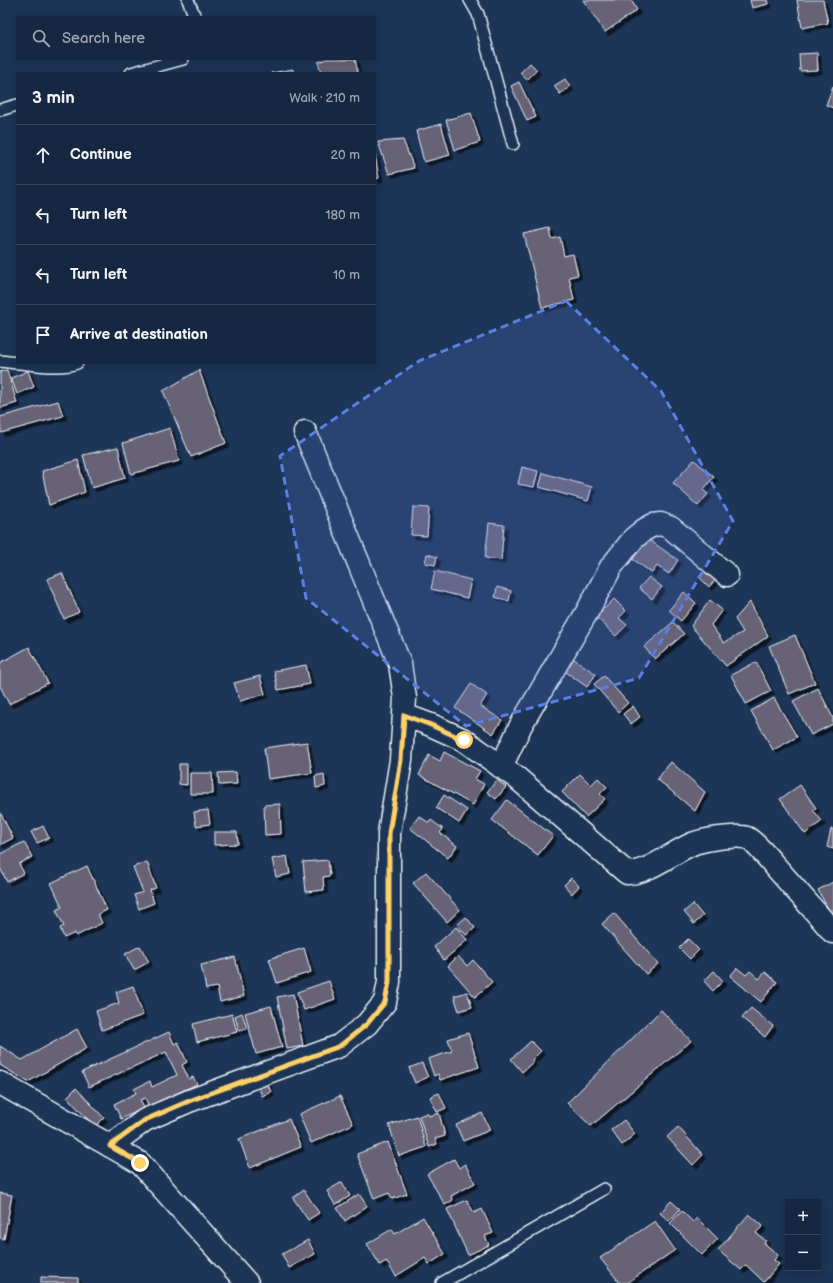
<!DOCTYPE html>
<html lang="en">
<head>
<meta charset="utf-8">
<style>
	:root { --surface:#162841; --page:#1f3048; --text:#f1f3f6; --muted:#9ea6b1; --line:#35445a }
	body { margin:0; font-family:"Balsamiq Sans",sans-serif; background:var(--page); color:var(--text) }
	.controls { position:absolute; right:12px; bottom:12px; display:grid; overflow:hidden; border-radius:0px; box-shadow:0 2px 10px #0003 }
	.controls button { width:36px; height:36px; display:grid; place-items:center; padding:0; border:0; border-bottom:1px solid var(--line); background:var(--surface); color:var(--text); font:20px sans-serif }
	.stop { position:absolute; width:12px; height:12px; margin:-9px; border:3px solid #ffd166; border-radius:50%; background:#fff }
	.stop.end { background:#ffd166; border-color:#fff; box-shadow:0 1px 4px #0008 }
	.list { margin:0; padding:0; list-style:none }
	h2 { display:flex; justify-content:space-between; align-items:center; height:52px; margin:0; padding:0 16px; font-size:17px }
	h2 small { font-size:13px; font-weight:400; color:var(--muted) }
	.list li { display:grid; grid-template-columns:26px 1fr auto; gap:12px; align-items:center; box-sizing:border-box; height:60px; padding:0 16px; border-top:1px solid var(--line) }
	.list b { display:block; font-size:15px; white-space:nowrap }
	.list em { font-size:13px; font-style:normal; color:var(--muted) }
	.icon { flex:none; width:22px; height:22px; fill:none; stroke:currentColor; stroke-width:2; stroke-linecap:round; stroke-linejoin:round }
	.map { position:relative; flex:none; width:833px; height:1283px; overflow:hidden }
	.search { position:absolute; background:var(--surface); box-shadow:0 2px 10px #0003; left:16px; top:16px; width:360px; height:44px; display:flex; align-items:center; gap:10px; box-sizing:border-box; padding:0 14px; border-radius:0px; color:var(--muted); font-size:15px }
	.panel { position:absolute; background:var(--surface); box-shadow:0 2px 10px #0003; left:16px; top:72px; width:360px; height:292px; border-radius:0px }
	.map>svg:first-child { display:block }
	.building { fill:#686276; stroke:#e8f1f8; filter:url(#shadow) }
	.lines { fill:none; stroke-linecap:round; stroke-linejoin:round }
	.lane-casing { stroke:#e8f1f8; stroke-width:14 }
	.street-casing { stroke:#e8f1f8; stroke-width:25 }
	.lane { stroke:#1d3557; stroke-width:11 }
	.street { stroke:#1d3557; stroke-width:22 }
	.route { stroke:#ffd166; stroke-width:5 }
	.marked { fill:#5a7fe2; fill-opacity:0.2; stroke:#5a7fe2; stroke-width:3; stroke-dasharray:8 5; stroke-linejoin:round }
</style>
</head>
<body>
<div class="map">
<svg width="833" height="1283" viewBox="0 0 833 1283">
	<defs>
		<filter id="shadow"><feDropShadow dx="3.5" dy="3.5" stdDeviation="0" flood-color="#0009"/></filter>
	</defs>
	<rect width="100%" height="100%" fill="#1d3557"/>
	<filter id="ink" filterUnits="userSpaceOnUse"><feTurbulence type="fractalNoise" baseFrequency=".025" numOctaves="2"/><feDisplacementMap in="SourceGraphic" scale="8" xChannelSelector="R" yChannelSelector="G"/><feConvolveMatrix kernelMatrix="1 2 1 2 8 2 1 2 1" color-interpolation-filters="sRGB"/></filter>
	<g filter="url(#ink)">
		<path class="building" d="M 583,0 L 631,0 L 637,10 L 605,32 Z
			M 750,0 L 767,0 L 768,4 L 752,8 Z
			M 797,0 L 823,0 L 828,23 L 802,28 Z
			M 817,53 L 818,70 L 800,71 L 799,54 Z
			M 327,59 L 355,59 L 358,73 L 321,73 L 318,62 Z
			M 530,63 L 537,70 L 527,80 L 520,73 Z
			M 293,69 L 293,73 L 271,73 Z
			M 565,79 L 570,87 L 560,94 L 554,86 Z
			M 519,82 L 536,117 L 527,121 L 511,86 Z
			M 833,86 L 833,108 L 826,105 Z
			M 471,113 L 480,142 L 455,150 L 446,120 Z
			M 441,124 L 450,155 L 424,162 L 416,131 Z
			M 403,140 L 414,168 L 389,174 L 378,142 Z
			M 375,154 L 379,178 L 375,179 Z
			M 550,228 L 552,239 L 560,237 L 564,256 L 573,254 L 578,275 L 569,277 L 574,300 L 542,308 L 524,234 Z
			M 7,370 L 17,403 L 0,408 L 0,372 Z
			M 199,370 L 226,443 L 191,457 L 163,391 Z
			M 28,371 L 34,387 L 17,394 L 11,378 Z
			M 58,401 L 63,416 L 1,433 L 0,417 Z
			M 170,428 L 179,461 L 131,474 L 123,443 Z
			M 118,447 L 125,478 L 92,488 L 83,455 Z
			M 78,460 L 85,492 L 49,505 L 42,471 Z
			M 694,460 L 714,477 L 703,490 L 708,494 L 698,506 L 673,483 Z
			M 522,467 L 538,471 L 534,487 L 518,484 Z
			M 543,473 L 592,487 L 588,501 L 539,487 Z
			M 413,507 L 429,508 L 427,536 L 411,535 Z
			M 489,523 L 504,525 L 501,560 L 485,558 Z
			M 645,537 L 678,560 L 669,574 L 657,566 L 652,573 L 631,558 Z
			M 427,554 L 437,557 L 435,565 L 425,563 Z
			M 707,570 L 716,579 L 709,587 L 699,577 Z
			M 435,571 L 471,580 L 467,598 L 431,589 Z
			M 62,573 L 79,612 L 64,619 L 47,579 Z
			M 649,577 L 662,587 L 652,599 L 639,588 Z
			M 497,587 L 511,591 L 509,601 L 495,597 Z
			M 684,592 L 696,603 L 681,621 L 669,610 Z
			M 614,599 L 626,611 L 619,618 L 627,625 L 616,636 L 596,617 Z
			M 710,600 L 722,610 L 711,625 L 724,643 L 743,632 L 735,619 L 750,602 L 768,636 L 726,666 L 691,626 Z
			M 673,622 L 684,634 L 655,659 L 644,647 Z
			M 795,635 L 815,683 L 789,694 L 769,646 Z
			M 29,647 L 48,683 L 9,704 L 0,686 L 0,663 Z
			M 571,657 L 596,674 L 587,687 L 563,670 Z
			M 756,662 L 771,691 L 746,704 L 731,675 Z
			M 306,665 L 310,684 L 278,690 L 274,671 Z
			M 260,676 L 265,694 L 240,701 L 234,683 Z
			M 604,676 L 628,703 L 618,712 L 594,684 Z
			M 471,684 L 487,695 L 480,706 L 502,720 L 493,734 L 455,708 Z
			M 818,688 L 833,718 L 833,724 L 811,735 L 793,701 Z
			M 774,698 L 797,737 L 773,750 L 751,711 Z
			M 633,706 L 640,717 L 631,724 L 623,714 Z
			M 307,742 L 312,773 L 268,779 L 264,748 Z
			M 444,752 L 480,771 L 475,779 L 484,784 L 473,805 L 419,775 L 429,755 L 440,761 Z
			M 671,762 L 705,792 L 695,811 L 657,779 Z
			M 179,764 L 187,764 L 187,785 L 179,784 Z
			M 236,772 L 237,784 L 219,785 L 218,773 Z
			M 190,773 L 212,773 L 213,794 L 190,794 Z
			M 324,774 L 325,786 L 316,788 L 315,776 Z
			M 580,774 L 591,785 L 598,778 L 607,787 L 600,794 L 605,799 L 586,817 L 562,792 Z
			M 497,780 L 506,787 L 496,799 L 487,792 Z
			M 800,785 L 816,808 L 813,810 L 822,821 L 805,834 L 780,799 Z
			M 444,795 L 467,810 L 459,823 L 436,808 Z
			M 507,800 L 553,836 L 538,855 L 492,820 Z
			M 280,804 L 281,834 L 265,835 L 264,805 Z
			M 208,810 L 210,824 L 196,826 L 194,812 Z
			M 0,812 L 13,838 L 0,845 Z
			M 419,816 L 429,823 L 431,820 L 443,829 L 440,833 L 457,846 L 448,858 L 410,828 Z
			M 43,826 L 49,838 L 37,843 L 31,832 Z
			M 831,829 L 833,829 L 833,849 L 827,847 Z
			M 214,832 L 237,832 L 238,844 L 214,845 Z
			M 24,842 L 32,857 L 19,864 L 24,873 L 7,882 L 0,868 L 0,854 Z
			M 287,856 L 290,874 L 276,877 L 272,859 Z
			M 328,860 L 330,876 L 323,877 L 324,890 L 306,892 L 303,862 Z
			M 147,862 L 156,888 L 150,890 L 154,903 L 139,909 L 134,895 L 143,892 L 133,867 Z
			M 87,866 L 107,910 L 98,914 L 102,923 L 76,936 L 75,933 L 64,938 L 60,928 L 64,926 L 56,910 L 62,907 L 51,883 Z
			M 426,872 L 460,910 L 447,922 L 413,883 Z
			M 571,878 L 579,886 L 572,894 L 564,885 Z
			M 833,882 L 833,918 L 818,890 Z
			M 693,904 L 703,916 L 694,924 L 684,912 Z
			M 614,913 L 658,964 L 646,974 L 602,924 Z
			M 466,917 L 475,928 L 466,935 L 457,925 Z
			M 456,927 L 467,940 L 444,960 L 434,947 Z
			M 688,939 L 699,950 L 690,959 L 679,948 Z
			M 140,946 L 149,962 L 134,970 L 125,954 Z
			M 304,948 L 311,972 L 277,983 L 269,959 Z
			M 458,956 L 467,966 L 473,960 L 492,982 L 475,997 L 448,966 Z
			M 235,957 L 244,996 L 220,1002 L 217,987 L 206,989 L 201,965 Z
			M 737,968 L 746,975 L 750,971 L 759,979 L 765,972 L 777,982 L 761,1002 L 730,976 Z
			M 714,971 L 723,981 L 713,991 L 704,981 Z
			M 329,981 L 335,999 L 304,1010 L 297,992 Z
			M 133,986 L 143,1015 L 102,1030 L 96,1011 L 119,1003 L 116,992 Z
			M 467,992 L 472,1007 L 459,1011 L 454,996 Z
			M 293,994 L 303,1046 L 287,1049 L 277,997 Z
			M 271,1006 L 282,1047 L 256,1054 L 245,1013 Z
			M 751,1008 L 773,1026 L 765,1037 L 742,1018 Z
			M 661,1010 L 691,1041 L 591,1126 L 567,1103 Z
			M 242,1013 L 247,1028 L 239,1031 L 235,1016 Z
			M 232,1014 L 237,1032 L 197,1042 L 193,1024 Z
			M 77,1029 L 87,1048 L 28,1082 L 0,1065 L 0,1046 L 22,1060 Z
			M 169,1032 L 174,1044 L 178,1042 L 187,1062 L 182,1065 L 189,1079 L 193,1077 L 197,1084 L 149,1106 L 145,1098 L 140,1100 L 144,1108 L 121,1119 L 114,1104 L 136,1093 L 134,1089 L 150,1081 L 152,1087 L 177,1075 L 166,1052 L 89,1087 L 82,1072 Z
			M 468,1033 L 479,1067 L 440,1080 L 438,1074 L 434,1076 L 428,1059 L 452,1051 L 448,1039 Z
			M 531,1041 L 541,1051 L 532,1060 L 533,1062 L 522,1072 L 511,1059 Z
			M 422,1063 L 428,1077 L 415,1083 L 409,1068 Z
			M 267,1082 L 271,1092 L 262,1096 L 258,1086 Z
			M 76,1088 L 104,1118 L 95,1127 L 67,1097 Z
			M 439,1093 L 446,1108 L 437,1112 L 430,1097 Z
			M 340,1096 L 353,1124 L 311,1143 L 299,1114 Z
			M 427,1113 L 429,1116 L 439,1113 L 445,1136 L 435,1139 L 437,1144 L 429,1147 L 419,1116 Z
			M 482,1113 L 490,1130 L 463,1141 L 456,1125 Z
			M 417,1116 L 426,1147 L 399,1156 L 389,1125 Z
			M 289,1119 L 301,1147 L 250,1168 L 239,1139 Z
			M 624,1120 L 635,1134 L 622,1145 L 611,1130 Z
			M 678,1127 L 703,1155 L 693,1165 L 667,1137 Z
			M 388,1142 L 407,1194 L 392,1199 L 389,1193 L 374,1199 L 357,1154 Z
			M 454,1159 L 459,1168 L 465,1164 L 475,1183 L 451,1196 L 453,1200 L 445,1205 L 427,1174 Z
			M 342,1182 L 350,1196 L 335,1205 L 327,1191 Z
			M 304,1190 L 319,1213 L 308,1220 L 293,1198 Z
			M 0,1193 L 12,1195 L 4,1239 L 0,1238 Z
			M 359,1194 L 367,1206 L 345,1221 L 337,1208 Z
			M 467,1200 L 474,1213 L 482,1209 L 493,1233 L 485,1236 L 489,1245 L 468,1255 L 447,1209 Z
			M 671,1201 L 680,1209 L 669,1221 L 660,1213 Z
			M 682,1211 L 693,1222 L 697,1218 L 718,1239 L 702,1255 L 670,1223 Z
			M 749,1214 L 763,1226 L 756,1233 L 766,1241 L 764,1243 L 778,1255 L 774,1260 L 779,1264 L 764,1282 L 746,1265 L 741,1270 L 718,1250 Z
			M 423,1217 L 445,1254 L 429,1264 L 425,1258 L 396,1276 L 386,1261 L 380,1265 L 367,1244 L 392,1229 L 395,1234 Z
			M 655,1221 L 675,1250 L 627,1283 L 620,1283 L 600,1258 Z
			M 308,1240 L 315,1254 L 289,1268 L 282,1254 Z
			M 41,1277 L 78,1278 L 78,1283 L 41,1283 Z"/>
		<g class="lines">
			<defs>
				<path id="lane" d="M 188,0 L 195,17
					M 470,0 L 478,14 L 513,144
					M 131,73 L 183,59
					M 0,110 L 17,105
					M 0,361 L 17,363
					M 20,363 C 34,365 64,369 77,363
					M 442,1283 L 604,1189"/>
				<path id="street" d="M 404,715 L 431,725 L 464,740 L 517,778 L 627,873 C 646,874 672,853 690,845 C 699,840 737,834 747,838 C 754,841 769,859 775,866 C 794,888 814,910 833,932
					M 501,767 L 521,725 L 587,612 L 611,567 L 634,538 L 644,530 L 653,525 L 661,524 L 671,528 L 727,575
					M 0,1083 L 140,1163 L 247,1283
					M 110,1146 L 145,1120 L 189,1101 L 339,1046 L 367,1024 L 385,1002 L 389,982 L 389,833 L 401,760 L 405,698 L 400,664 L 305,432"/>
			</defs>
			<use href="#lane" class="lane-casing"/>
			<use href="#street" class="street-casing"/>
			<use href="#lane" class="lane"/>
			<use href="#street" class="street"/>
		</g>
	</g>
	<g class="lines" filter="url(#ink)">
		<path class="route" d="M 140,1163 L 110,1146 L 145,1120 L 189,1101 L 340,1046 L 367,1024 L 385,1002 L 389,982 L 389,833 L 401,760 L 404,715 L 431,725 L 464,740"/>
	</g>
	<path class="marked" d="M 566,301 L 661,391 L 733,521 L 639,678 L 466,726 L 306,598 L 280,456 L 419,361 Z"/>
</svg>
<div class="controls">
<button>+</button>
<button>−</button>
</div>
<div class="stop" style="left:464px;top:740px"></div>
<div class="stop end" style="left:140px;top:1163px"></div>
<div class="search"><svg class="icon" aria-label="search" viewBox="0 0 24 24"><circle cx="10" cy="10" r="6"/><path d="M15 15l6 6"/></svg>Search here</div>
<section class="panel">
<h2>3 min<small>Walk · 210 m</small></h2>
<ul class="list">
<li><svg class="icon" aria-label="ahead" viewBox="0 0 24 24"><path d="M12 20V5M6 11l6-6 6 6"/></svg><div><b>Continue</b></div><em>20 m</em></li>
<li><svg class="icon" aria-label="left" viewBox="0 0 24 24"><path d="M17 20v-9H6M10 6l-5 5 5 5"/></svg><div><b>Turn left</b></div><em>180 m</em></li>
<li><svg class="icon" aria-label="left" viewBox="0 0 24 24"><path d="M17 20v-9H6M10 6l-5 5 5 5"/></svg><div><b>Turn left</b></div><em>10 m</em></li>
<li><svg class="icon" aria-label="arrive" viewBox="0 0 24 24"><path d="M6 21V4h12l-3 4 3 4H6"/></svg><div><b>Arrive at destination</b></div></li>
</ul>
</section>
</div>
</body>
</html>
